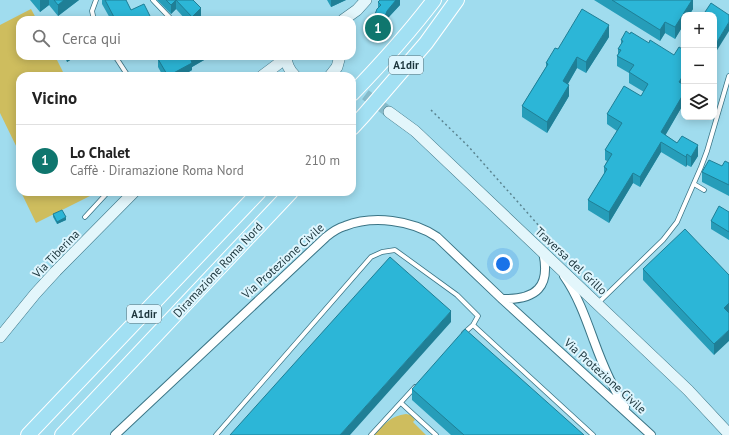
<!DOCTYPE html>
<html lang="it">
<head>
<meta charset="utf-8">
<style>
	:root { --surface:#fff; --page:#f6f6f6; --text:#222; --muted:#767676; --line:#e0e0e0; --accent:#0f766e }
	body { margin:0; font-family:"PT Sans",sans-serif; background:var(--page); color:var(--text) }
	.controls { position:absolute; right:12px; top:12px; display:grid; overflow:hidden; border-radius:8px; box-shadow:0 2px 10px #0003 }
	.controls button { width:36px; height:36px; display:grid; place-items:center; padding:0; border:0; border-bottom:1px solid var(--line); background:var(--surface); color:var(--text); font:20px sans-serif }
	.you { position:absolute; left:503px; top:264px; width:14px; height:14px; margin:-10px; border:3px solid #fff; border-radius:50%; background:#1a73e8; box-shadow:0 0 0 6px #1a73e833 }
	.badge { display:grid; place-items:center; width:26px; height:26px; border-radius:50%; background:var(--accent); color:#fff; font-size:13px; font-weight:700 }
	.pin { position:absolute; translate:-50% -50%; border:2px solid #fff; box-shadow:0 1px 4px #0006 }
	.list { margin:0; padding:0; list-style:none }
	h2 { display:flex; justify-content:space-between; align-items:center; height:52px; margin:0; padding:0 16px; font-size:17px }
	h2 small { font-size:13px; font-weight:400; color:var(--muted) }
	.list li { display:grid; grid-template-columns:26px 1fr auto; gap:12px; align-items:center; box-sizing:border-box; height:72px; padding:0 16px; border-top:1px solid var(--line) }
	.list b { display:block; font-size:15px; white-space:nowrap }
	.list p { margin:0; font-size:13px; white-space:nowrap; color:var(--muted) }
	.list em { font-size:13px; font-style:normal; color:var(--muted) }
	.icon { flex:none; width:22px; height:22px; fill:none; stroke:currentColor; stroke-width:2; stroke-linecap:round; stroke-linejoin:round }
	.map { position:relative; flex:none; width:729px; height:435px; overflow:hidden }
	.search { position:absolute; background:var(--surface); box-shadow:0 2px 10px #0003; left:16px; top:16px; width:340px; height:44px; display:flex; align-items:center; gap:10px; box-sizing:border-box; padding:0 14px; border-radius:12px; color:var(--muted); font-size:15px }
	.panel { position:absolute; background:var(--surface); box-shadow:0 2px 10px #0003; left:16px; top:72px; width:340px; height:124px; border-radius:12px }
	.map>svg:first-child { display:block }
	.green { fill:#cebd5e }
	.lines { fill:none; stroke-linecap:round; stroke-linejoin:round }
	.secondary-tunnel { stroke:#86bbca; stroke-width:11; stroke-dasharray:11 5.5; stroke-linecap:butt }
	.lane-casing { stroke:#3a7485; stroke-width:5.5 }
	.street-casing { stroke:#3a7485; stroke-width:10 }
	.secondary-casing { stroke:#3a7485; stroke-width:12 }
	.highway-casing { stroke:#fff; stroke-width:16 }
	.path { stroke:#5a8490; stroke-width:1.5; stroke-dasharray:2 3; stroke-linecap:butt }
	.lane { stroke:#fff; stroke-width:4 }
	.street { stroke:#fff; stroke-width:8 }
	.secondary { stroke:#e3f6fb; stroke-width:11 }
	.highway { stroke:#a2e0f3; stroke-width:14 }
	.wall { fill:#269db9 }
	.shaded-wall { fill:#1f7f96 }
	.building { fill:#2cb6d7; stroke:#1f7f96 }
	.labels { text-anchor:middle; stroke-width:4; stroke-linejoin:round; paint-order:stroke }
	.shield { fill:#dff6fe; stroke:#566f76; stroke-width:1 }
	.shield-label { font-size:11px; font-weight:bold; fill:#1c353c }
	.street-label { font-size:12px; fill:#1c353c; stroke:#dff6fe }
</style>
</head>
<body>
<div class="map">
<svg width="729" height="435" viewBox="0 0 729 435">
	<rect width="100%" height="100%" fill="#a0dcee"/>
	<path class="green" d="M 31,9 L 37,20 L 20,20 L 20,56 L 55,56 L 65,76 L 20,76 L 20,154 L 0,113 L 0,25 Z
		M 21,192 L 93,192 L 94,194 L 36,223 Z
		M 406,414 L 411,415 L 415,420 L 413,422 L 426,435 L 374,435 C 384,424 391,416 406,414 Z"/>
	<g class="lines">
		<path class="secondary-tunnel" d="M 352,85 L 389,112"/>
		<defs>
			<path id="lane" d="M 153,0 L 172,20
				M 94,20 L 92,11 L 96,0
				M 115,56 L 128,76
				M 694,184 L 704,190
				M 85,217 L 108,192
				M 597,304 L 663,240 L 677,222 L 701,167 L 707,151 L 729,76
				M 473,325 L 593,435
				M 401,403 L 436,435
				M 216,435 L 371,257 L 382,252 L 395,250 L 457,295 L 478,316 L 473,325 L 464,333
				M 371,435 L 415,387"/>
			<path id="street" d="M 564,276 C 578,296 586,319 594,341 C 602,363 612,387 625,407
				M 502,299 C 536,300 551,287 543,252
				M 115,435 L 326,237 C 332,232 338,228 345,226 C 373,215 412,220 437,237 L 502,299 L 651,435"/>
			<path id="secondary" d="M 343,20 L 357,10 L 366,0
				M 286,56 C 286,64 289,70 295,76
				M 262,76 L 286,58
				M 330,76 L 337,67 L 340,56
				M 389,112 L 415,131 L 688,390 L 729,434
				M 0,337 L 35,294 L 56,271 L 134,192"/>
			<path id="highway" d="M 352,94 C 381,64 409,33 434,0
				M 352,128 L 364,115 L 426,43 L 457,0
				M 28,435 L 259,192
				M 62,435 L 291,192"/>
		</defs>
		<use href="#lane" class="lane-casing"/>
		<use href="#street" class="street-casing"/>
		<use href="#secondary" class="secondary-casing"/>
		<use href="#highway" class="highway-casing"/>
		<path class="path" d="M 431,110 L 468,146 L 588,281"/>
		<use href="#lane" class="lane"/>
		<use href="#street" class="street"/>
		<use href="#secondary" class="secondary"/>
		<use href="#highway" class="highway"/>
	</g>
	<path class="wall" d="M 30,0 L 79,0 L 58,16 L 49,5 L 40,12 Z
		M 102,0 L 126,0 L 131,10 L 152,20 L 111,20 L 102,4 Z
		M 157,0 L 193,0 L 201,17 L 198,20 L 186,20 L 176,9 L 171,14 Z
		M 327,0 L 346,0 L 331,7 Z
		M 400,0 L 400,5 L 387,19 L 380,39 L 370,35 L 370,27 L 378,8 L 378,2 Z
		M 594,0 L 693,0 L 693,9 L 675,39 L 665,33 L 660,41 Z
		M 609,37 L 586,73 L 577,68 L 568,84 L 569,96 L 547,133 L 522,117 L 522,106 L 546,67 L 546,63 L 558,49 Z
		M 621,40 L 684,85 L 684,103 L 665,135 L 698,156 L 691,167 L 687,165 L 686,167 L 661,152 L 640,187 L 633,183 L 609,223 L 588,210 L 588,200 L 604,174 L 604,167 L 607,161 L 605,160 L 605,150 L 617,131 L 607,124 L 607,114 L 641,96 L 644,92 L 629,83 L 629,73 L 617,66 L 617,56 L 618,54 L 618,49 L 621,44 Z
		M 64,56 L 75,56 L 75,57 L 67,62 Z
		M 211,56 L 192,67 L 192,70 L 182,76 L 163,76 L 158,67 L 158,59 Z
		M 729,163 L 729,196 L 702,182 L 702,172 L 722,166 Z
		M 729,212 L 729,240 L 711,229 L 711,221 Z
		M 53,214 L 66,220 L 57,224 L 53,217 Z
		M 643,269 L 729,275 L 714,355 L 643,280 Z
		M 412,389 L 584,435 L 451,435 L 412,400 Z"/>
	<path class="shaded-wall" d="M 40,0 L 49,0 L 49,5 L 40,12 Z
		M 64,0 L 79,0 L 58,16 L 58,5 Z
		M 176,0 L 176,9 L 171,14 L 171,5 Z
		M 331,0 L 346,0 L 331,7 Z
		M 396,0 L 400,0 L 400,5 L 387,19 L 380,39 L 380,30 L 387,11 Z
		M 692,0 L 693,0 L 693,9 L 689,15 L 684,15 L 684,24 L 675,39 L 675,27 Z
		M 201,8 L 201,17 L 198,20 L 192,20 L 192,17 Z
		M 665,22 L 665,33 L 660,41 L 660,30 Z
		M 729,22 L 729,31 L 714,55 L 714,47 Z
		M 609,25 L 609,37 L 586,73 L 586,62 Z
		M 67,56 L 75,56 L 75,57 L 67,62 Z
		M 199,56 L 211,56 L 192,67 L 192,70 L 182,76 L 168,76 Z
		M 577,57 L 577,68 L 563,92 L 563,81 Z
		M 684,74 L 684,84 L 679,92 L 679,82 Z
		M 569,85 L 569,96 L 547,133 L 547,122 Z
		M 684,93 L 684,103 L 661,143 L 661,132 Z
		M 661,142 L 661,152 L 640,187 L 640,177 Z
		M 698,145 L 698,156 L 691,167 L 691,157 Z
		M 687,154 L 687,165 L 686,167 L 686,157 Z
		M 633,173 L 633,183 L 609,223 L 609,212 Z
		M 66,217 L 66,220 L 57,224 L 57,222 Z
		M 729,303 L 729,314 L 724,308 Z
		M 451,311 L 451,322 L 350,435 L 340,435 Z
		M 729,330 L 729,341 L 714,355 L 714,344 Z"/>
	<path class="building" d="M 54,0 L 64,0 L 58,5 Z
		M 105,0 L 126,0 L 131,10 L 144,4 L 152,20 L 112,20 L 115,19 Z
		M 166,0 L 193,0 L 201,8 L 192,17 L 176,0 L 171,5 Z
		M 380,0 L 396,0 L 387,11 L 380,30 L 370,27 L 377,9 L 381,5 L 378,2 Z
		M 612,0 L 692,0 L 675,27 L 665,22 L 660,30 Z
		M 711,3 L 729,15 L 729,22 L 714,47 L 714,15 L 703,15 Z
		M 582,9 L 609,25 L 586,62 L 577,57 L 563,81 L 569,85 L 547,122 L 522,106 L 548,64 L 546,63 L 555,48 L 558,49 Z
		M 626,31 L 630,34 L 631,32 L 649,43 L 650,40 L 674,55 L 679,47 L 684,50 L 684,74 L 679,82 L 684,85 L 684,93 L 661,132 L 677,143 L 682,136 L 698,145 L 691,157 L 687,154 L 686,157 L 661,142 L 640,177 L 633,173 L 609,212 L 588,200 L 607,169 L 604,167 L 612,154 L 605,150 L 622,123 L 607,114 L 624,86 L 641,96 L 648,84 L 629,72 L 634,65 L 617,56 L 621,50 L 618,49 L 623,41 L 621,40 Z
		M 164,56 L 199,56 L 191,60 L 192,63 L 168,76 L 158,59 Z
		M 709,160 L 722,166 L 725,161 L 729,163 L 729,185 L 702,172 Z
		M 719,206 L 729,212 L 729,232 L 711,221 Z
		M 62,210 L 66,217 L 57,222 L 53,214 Z
		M 685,229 L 729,275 L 729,303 L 724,308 L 729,313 L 729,330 L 714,344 L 643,269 Z
		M 390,257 L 451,311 L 340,435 L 230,435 Z
		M 465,329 L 584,435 L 464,435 L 412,389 Z"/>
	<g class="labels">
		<g class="shield">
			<rect x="389" y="56" width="34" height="18" rx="3"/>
			<rect x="127" y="305" width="34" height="18" rx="3"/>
		</g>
		<g class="shield-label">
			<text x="406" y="69">A1dir</text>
			<text x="144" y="318">A1dir</text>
		</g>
		<g class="street-label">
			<text transform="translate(56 254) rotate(-46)" y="4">Via Tiberina</text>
			<text transform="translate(283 261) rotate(-42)" y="4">Via Protezione Civile</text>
			<text transform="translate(571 261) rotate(43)" y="4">Traversa del Grillo</text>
			<text transform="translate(218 270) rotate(-47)" y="4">Diramazione Roma Nord</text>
			<text transform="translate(605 376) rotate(42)" y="4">Via Protezione Civile</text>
		</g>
	</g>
</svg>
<div class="controls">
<button>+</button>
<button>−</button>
<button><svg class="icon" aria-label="layers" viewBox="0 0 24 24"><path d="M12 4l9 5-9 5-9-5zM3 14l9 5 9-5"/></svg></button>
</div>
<div class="you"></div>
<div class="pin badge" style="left:378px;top:28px">1</div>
<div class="search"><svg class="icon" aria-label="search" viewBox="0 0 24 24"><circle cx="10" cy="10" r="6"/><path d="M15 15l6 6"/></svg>Cerca qui</div>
<section class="panel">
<h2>Vicino<small></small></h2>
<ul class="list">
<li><span class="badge">1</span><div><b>Lo Chalet</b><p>Caffè · Diramazione Roma Nord</p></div><em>210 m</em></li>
</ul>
</section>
</div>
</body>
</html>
